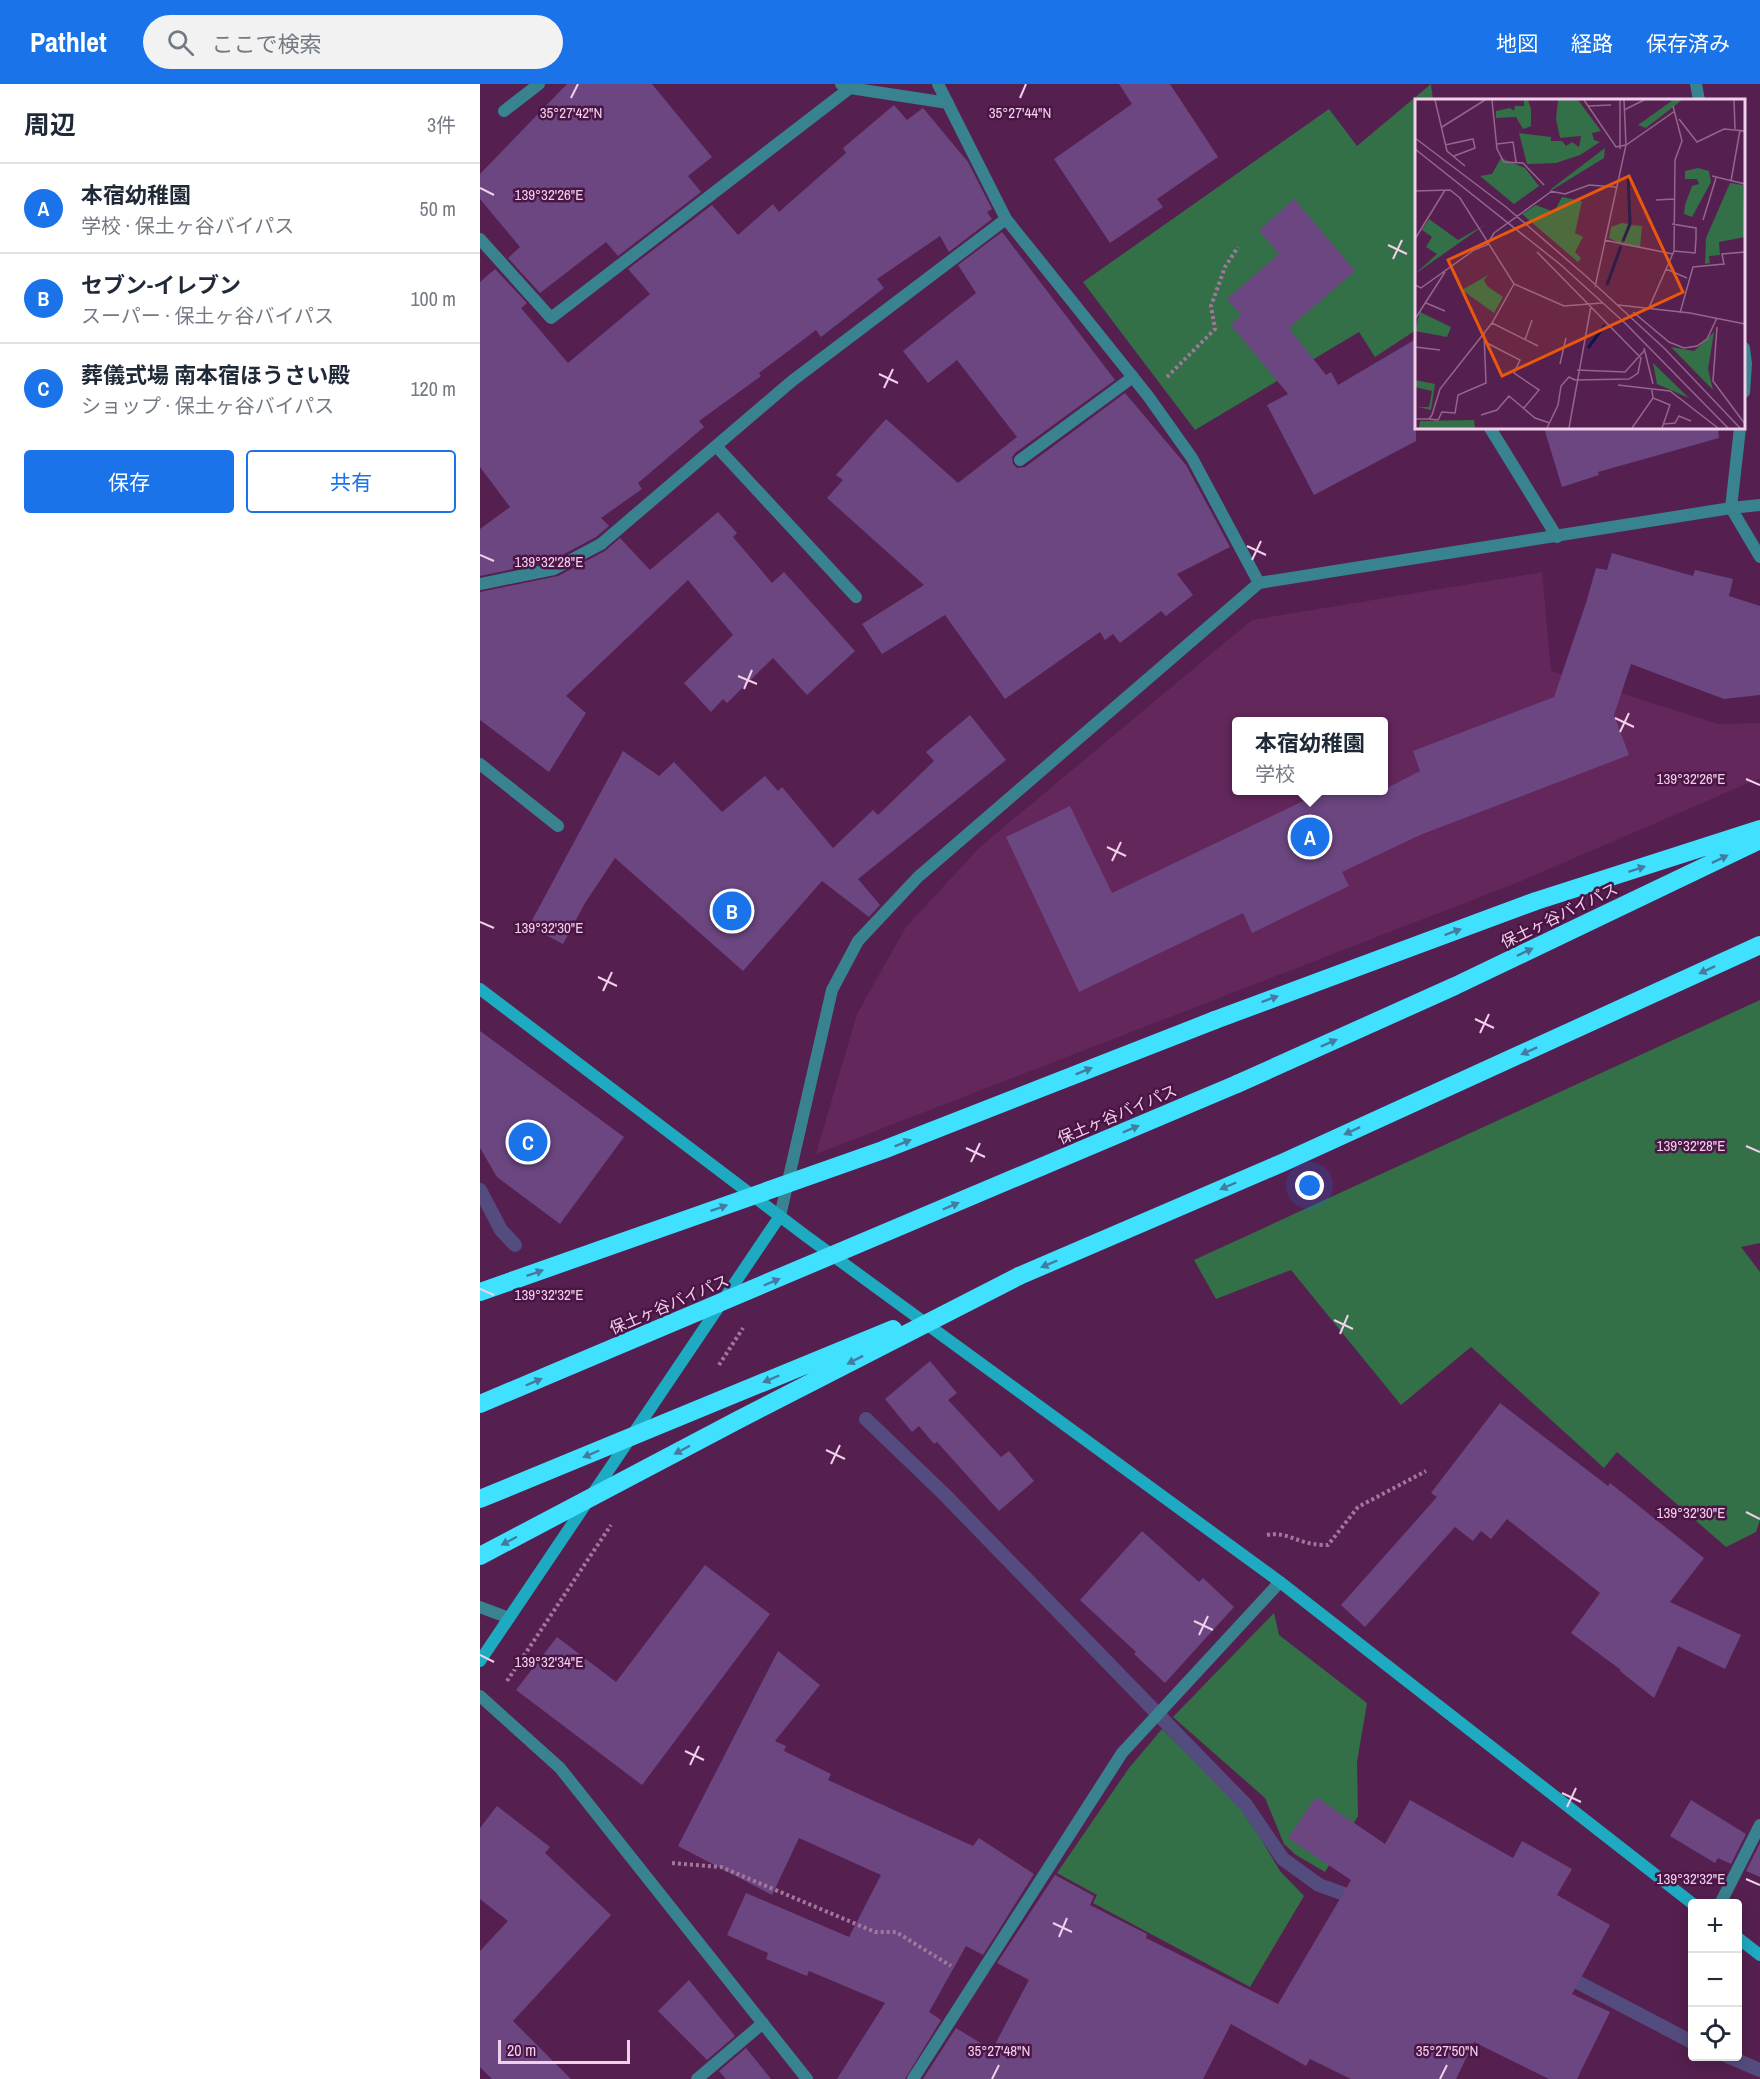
<!DOCTYPE html>
<html lang="ja">
<head>
<meta charset="utf-8">
<style>
	:root { --surface:#fff; --page:#f2f2f3; --text:#1f2937; --muted:#747a83; --line:#e0e1e3; --accent:#1a73e8 }
	body { margin:0; font-family:"Archivo Narrow","Noto Sans JP",sans-serif; background:var(--page); color:var(--text) }
	.controls { position:absolute; right:18px; bottom:18px; display:grid; overflow:hidden; border-radius:6px; box-shadow:0 3px 15px #0003 }
	.controls button { width:54px; height:54px; display:grid; place-items:center; padding:0; border:0; border-bottom:2px solid var(--line); background:var(--surface); color:var(--text); font:30px sans-serif }
	.scale { position:absolute; left:18px; bottom:15px; width:132px; box-sizing:border-box; padding-left:6px; border:3px solid #f1d0eb; border-top:0; font-size:16px; line-height:21px; white-space:nowrap; color:#f1d0eb; -webkit-text-stroke:4px #4a1544; paint-order:stroke }
	.you { position:absolute; left:830px; top:1102px; width:21px; height:21px; margin:-15px; border:4px solid #fff; border-radius:50%; background:#1a73e8; box-shadow:0 0 0 9px #1a73e833 }
	.badge { display:grid; place-items:center; width:39px; height:39px; border-radius:50%; background:var(--accent); color:#fff; font-size:20px; font-weight:700 }
	.pin { position:absolute; translate:-50% -50%; border:3px solid #fff; box-shadow:0 2px 6px #0006 }
	.popup { position:absolute; left:752px; top:633px; width:156px; height:78px; box-sizing:border-box; display:grid; place-content:center; border-radius:6px; background:var(--surface); filter:drop-shadow(0 2px 4px #0005); font-size:20px; white-space:nowrap; color:var(--muted) }
	.popup b { font-size:22px; color:var(--text) }
	.popup::after { content:''; position:absolute; left:50%; top:100%; margin-left:-12px; border:12px solid transparent; border-top-color:var(--surface) }
	.list { margin:0; padding:0; list-style:none }
	h2 { display:flex; justify-content:space-between; align-items:center; height:78px; margin:0; padding:0 24px; font-size:26px }
	h2 small { font-size:20px; font-weight:400; color:var(--muted) }
	.list li { display:grid; grid-template-columns:39px 1fr auto; gap:18px; align-items:center; box-sizing:border-box; height:90px; padding:0 24px; border-top:2px solid var(--line) }
	.list b { display:block; font-size:22px; white-space:nowrap }
	.list p { margin:0; font-size:20px; white-space:nowrap; color:var(--muted) }
	.list em { font-size:20px; font-style:normal; color:var(--muted) }
	.actions { display:flex; gap:12px; padding:18px 24px }
	.actions a { flex:1; padding:14px 0; border:2px solid var(--accent); border-radius:6px; text-align:center; font-size:21px; color:var(--accent) }
	.actions .main { background:var(--accent); color:#fff }
	.icon { flex:none; width:33px; height:33px; fill:none; stroke:currentColor; stroke-width:2; stroke-linecap:round; stroke-linejoin:round }
	.map { position:relative; flex:none; width:1280px; height:1995px; overflow:hidden }
	header { display:flex; align-items:center; gap:36px; box-sizing:border-box; height:84px; padding:0 30px; background:var(--accent); color:#fff }
	header strong { font-size:28px }
	nav { display:flex; gap:33px; margin-inline-start:auto; font-size:21px }
	.search { width:420px; height:54px; background:var(--page); display:flex; align-items:center; gap:15px; box-sizing:border-box; padding:0 21px; border-radius:33px; color:var(--muted); font-size:22px }
	main { display:flex }
	aside { flex:1; background:var(--surface) }
	.map>svg:first-child { display:block }
	.built { fill:#63275c; fill-rule:evenodd }
	.green { fill:#336f47 }
	.lines { fill:none; stroke-linecap:round; stroke-linejoin:round }
	.stream { stroke:#544c7e; stroke-width:14 }
	.building { fill:#6b4681 }
	.path { stroke:#a2779c; stroke-width:4; stroke-dasharray:3 3; stroke-linecap:butt }
	.lane { stroke:#398290; stroke-width:12 }
	.street { stroke:#398290; stroke-width:12 }
	.secondary { stroke:#1eabc1; stroke-width:12 }
	.highway { stroke:#3fe1fe; stroke-width:18 }
	.highway-bridge { stroke:#3fe1fe; stroke-width:18 }
	.oneway { fill:#447ba1 }
	.ticks { fill:none; stroke:#f1d0eb; stroke-width:2 }
	.labels { text-anchor:middle; stroke-width:5; stroke-linejoin:round; paint-order:stroke }
	.street-label { font-size:16px; fill:#f1d0eb; stroke:#4a1544 }
	.inset-river { fill:none; stroke:#111450; stroke-width:3 }
	.inset-road { fill:none; stroke:#93668d; stroke-width:1.5 }
	.view { fill:#e8590c; fill-opacity:0.15; stroke:#e8590c; stroke-width:3 }
	.inset-edge { fill:none; stroke:#f1d0eb; stroke-width:3 }
	.ticks-label { font-size:15px; text-anchor:middle; fill:#f1d0eb; stroke:#4a1544; stroke-width:5; stroke-linejoin:round; paint-order:stroke }
</style>
</head>
<body>
<header>
<strong>Pathlet</strong>
<div class="search"><svg class="icon" aria-label="search" viewBox="0 0 24 24"><circle cx="10" cy="10" r="6"/><path d="M15 15l6 6"/></svg>ここで検索</div>
<nav><a>地図</a><a>経路</a><a>保存済み</a></nav>
</header>
<main>
<aside>
<h2>周辺<small>3件</small></h2>
<ul class="list">
<li><span class="badge">A</span><div><b>本宿幼稚園</b><p>学校 · 保土ヶ谷バイパス</p></div><em>50 m</em></li>
<li><span class="badge">B</span><div><b>セブン-イレブン</b><p>スーパー · 保土ヶ谷バイパス</p></div><em>100 m</em></li>
<li><span class="badge">C</span><div><b>葬儀式場 南本宿ほうさい殿</b><p>ショップ · 保土ヶ谷バイパス</p></div><em>120 m</em></li>
</ul>
<div class="actions"><a class="main">保存</a><a>共有</a></div>
</aside>
<div class="map">
<svg width="1280" height="1995" viewBox="0 0 1280 1995">
	<rect width="100%" height="100%" fill="#55204f"/>
	<path class="built" d="M 1062,488 L 1071,587 L 1238,640 L 1280,639 L 1280,694 L 1039,798 L 336,1070 L 377,930 L 426,843 L 500,763 L 772,536 ZM 756,638 L 904,638 L 904,706 L 756,706 Z"/>
	<path class="green" d="M 951,0 L 953,16 L 936,16 L 936,246 L 895,273 L 879,248 L 715,346 L 603,198 L 849,25 L 877,62 Z
		M 1280,916 L 1280,1159 L 1261,1163 L 1280,1188 L 1280,1436 L 1276,1448 L 1246,1463 L 1137,1368 L 1124,1384 L 991,1263 L 921,1321 L 811,1186 L 736,1215 L 714,1176 Z
		M 794,1529 L 799,1551 L 887,1619 L 877,1678 L 878,1732 L 845,1788 L 816,1771 L 804,1760 L 785,1714 L 693,1633 Z
		M 682,1645 L 764,1726 L 800,1787 L 824,1812 L 770,1903 L 613,1819 L 617,1811 L 577,1789 L 649,1684 Z"/>
	<g class="lines">
		<path class="stream" d="M 0,1106 L 21,1146 L 35,1161
			M 386,1335 L 464,1410 L 766,1721 L 803,1775 L 839,1801 L 878,1815
			M 1084,1891 L 1212,1958
			M 1247,1972 L 1280,1986"/>
	</g>
	<path class="building" d="M 87,0 L 172,0 L 232,73 L 208,92 L 221,108 L 138,172 L 126,158 L 60,209 L 28,174 L 40,163 L 0,115 L 0,90 Z
		M 639,0 L 690,0 L 738,73 L 677,115 L 683,123 L 630,159 L 574,75 L 652,20 Z
		M 414,21 L 427,36 L 443,24 L 488,78 L 512,125 L 507,128 L 512,135 L 469,168 L 460,152 L 397,195 L 404,204 L 341,253 L 336,246 L 279,289 L 281,292 L 219,337 L 224,343 L 158,399 L 162,405 L 121,434 L 129,442 L 116,453 L 71,477 L 0,492 L 0,445 L 30,423 L 0,383 L 0,198 L 15,185 L 47,219 L 41,224 L 88,279 L 170,210 L 148,185 L 232,121 L 258,151 L 293,120 L 299,128 L 366,69 L 363,64 Z
		M 814,115 L 875,187 L 809,244 L 846,291 L 851,288 L 858,301 L 936,255 L 936,357 L 834,411 L 787,321 L 808,310 L 751,241 L 761,231 L 747,215 L 799,170 L 779,146 Z
		M 522,148 L 635,296 L 535,369 L 532,373 L 533,380 L 537,384 L 545,383 L 645,309 L 706,381 L 750,463 L 697,490 L 713,511 L 686,532 L 681,527 L 640,559 L 633,550 L 625,556 L 620,548 L 525,615 L 465,531 L 402,570 L 382,540 L 444,501 L 347,414 L 363,396 L 356,391 L 406,335 L 478,399 L 537,353 L 477,276 L 448,299 L 423,267 L 496,209 L 478,181 Z
		M 1064,344 L 1238,344 L 1239,354 L 1118,388 L 1119,391 L 1082,403 Z
		M 238,428 L 257,449 L 253,453 L 292,499 L 304,488 L 375,567 L 327,611 L 293,574 L 247,619 L 243,615 L 231,628 L 204,599 L 253,551 L 208,496 L 86,612 L 106,629 L 69,688 L 0,636 L 0,508 L 78,492 L 125,467 L 140,454 L 170,486 Z
		M 1132,469 L 1213,492 L 1215,486 L 1253,495 L 1249,512 L 1280,522 L 1280,611 L 1244,615 L 1151,580 L 1134,631 L 1149,671 L 940,751 L 862,788 L 869,802 L 772,849 L 763,829 L 599,908 L 526,753 L 590,722 L 632,809 L 846,706 L 903,706 L 940,687 L 933,667 L 1074,613 L 1106,519 L 1116,484 L 1127,486 Z
		M 490,631 L 526,676 L 378,795 L 400,821 L 389,833 L 342,797 L 263,887 L 135,774 L 105,819 L 83,860 L 49,842 L 143,667 L 179,692 L 194,678 L 242,728 L 285,692 L 298,707 L 302,703 L 353,764 L 393,726 L 398,731 L 454,677 L 446,668 Z
		M 0,947 L 144,1053 L 80,1140 L 17,1093 L 0,1064 Z
		M 450,1277 L 477,1309 L 468,1316 L 521,1373 L 529,1367 L 554,1397 L 519,1427 L 457,1358 L 454,1360 L 439,1342 L 432,1348 L 405,1315 Z
		M 1020,1319 L 1128,1402 L 1130,1399 L 1224,1474 L 1190,1518 L 1261,1551 L 1245,1585 L 1198,1562 L 1174,1614 L 1140,1587 L 1141,1586 L 1091,1549 L 1120,1509 L 1027,1435 L 1011,1455 L 1001,1447 L 993,1457 L 975,1443 L 885,1543 L 861,1521 L 957,1413 L 951,1409 Z
		M 662,1447 L 719,1498 L 723,1494 L 754,1523 L 685,1599 L 654,1570 L 656,1568 L 600,1516 Z
		M 225,1481 L 290,1530 L 162,1701 L 36,1606 L 77,1553 L 136,1598 Z
		M 298,1567 L 340,1601 L 295,1657 L 306,1662 L 304,1667 L 351,1690 L 348,1696 L 493,1762 L 499,1754 L 554,1790 L 503,1871 L 486,1862 L 449,1928 L 461,1936 L 425,1995 L 357,1995 L 405,1919 L 329,1887 L 327,1892 L 286,1875 L 288,1869 L 247,1851 L 266,1809 L 369,1853 L 401,1791 L 319,1754 L 292,1811 L 198,1762 Z
		M 836,1713 L 905,1760 L 930,1716 L 1033,1774 L 1042,1757 L 1092,1785 L 1077,1811 L 1130,1841 L 1092,1910 L 1130,1928 L 1097,1995 L 1069,1995 L 994,1958 L 976,1995 L 871,1995 L 830,1975 L 826,1982 L 751,1940 L 723,1995 L 443,1995 L 476,1944 L 512,1966 L 549,1896 L 517,1879 L 575,1791 L 614,1812 L 610,1821 L 667,1850 L 666,1854 L 798,1920 L 871,1796 L 808,1754 Z
		M 1211,1716 L 1266,1750 L 1251,1780 L 1238,1774 L 1235,1779 L 1190,1752 Z
		M 17,1722 L 70,1763 L 65,1769 L 131,1831 L 33,1937 L 91,1995 L 12,1995 L 0,1983 L 0,1867 L 28,1837 L 0,1815 L 0,1744 Z
		M 1280,1759 L 1280,1793 L 1266,1787 Z
		M 209,1896 L 255,1952 L 227,1976 L 178,1927 Z
		M 266,1964 L 291,1995 L 246,1995 L 239,1987 Z"/>
	<g class="lines">
		<path class="path" d="M 687,293 L 735,245 L 731,222 L 745,183 L 758,163
			M 239,1281 L 263,1244
			M 787,1451 C 804,1447 817,1458 834,1460 C 838,1461 844,1461 848,1461 L 878,1423 L 946,1387
			M 27,1597 L 131,1441
			M 192,1779 L 241,1783 L 395,1848 L 416,1848 L 471,1882"/>
		<path class="lane" d="M 24,27 L 59,0
			M 1010,344 L 1077,453
			M 540,376 L 653,293
			M 0,500 L 74,485 L 121,460"/>
		<path class="street" d="M 361,0 L 370,4 L 468,19
			M 458,0 L 526,135 L 668,312 L 712,374 L 779,499
			M 1216,0 L 1219,16
			M 0,155 L 71,234 L 370,4
			M 1264,264 L 1266,280 L 1264,308
			M 1260,344 L 1251,424 L 1280,473
			M 236,362 L 376,513
			M 121,460 L 312,297 L 526,135
			M 0,680 L 78,742
			M 300,1132 L 352,906 L 378,857 L 438,793 L 779,499 L 1251,424 L 1280,421
			M 0,1523 L 29,1534
			M 0,1612 L 80,1684 L 327,1995
			M 1240,1820 L 1280,1741
			M 217,1995 L 283,1939
			M 433,1995 L 642,1669 L 800,1498"/>
		<path class="secondary" d="M 0,905 L 326,1152 L 800,1498 L 1213,1820
			M 0,1577 L 300,1132
			M 1258,1854 L 1280,1871"/>
		<path class="highway" d="M 735,936 L 1056,817 L 1280,745
			M 757,1000 L 975,902 L 1280,756
			M 539,1192 L 802,1079 L 1280,861"/>
		<path class="highway-bridge" d="M 0,1208 L 403,1066 L 735,936
			M 0,1320 L 757,1000
			M 0,1415 L 413,1245
			M 0,1472 L 258,1336 L 539,1192"/>
	</g>
	<defs><path id="oneway-solid" d="M-6-.8H1V-3.2L6.5 0L1 3.2V.8H-6Z" transform="scale(1.5)"/></defs>
	<g class="oneway">
		<use href="#oneway-solid" transform="translate(1240 775) rotate(-26)"/>
		<use href="#oneway-solid" transform="translate(1157 785) rotate(-18)"/>
		<use href="#oneway-solid" transform="translate(973 848) rotate(-20)"/>
		<use href="#oneway-solid" transform="translate(1045 868) rotate(-26)"/>
		<use href="#oneway-solid" transform="translate(1227 886) rotate(155)"/>
		<use href="#oneway-solid" transform="translate(790 915) rotate(-20)"/>
		<use href="#oneway-solid" transform="translate(849 959) rotate(-24)"/>
		<use href="#oneway-solid" transform="translate(1049 967) rotate(156)"/>
		<use href="#oneway-solid" transform="translate(604 987) rotate(-22)"/>
		<use href="#oneway-solid" transform="translate(651 1045) rotate(-23)"/>
		<use href="#oneway-solid" transform="translate(872 1047) rotate(155)"/>
		<use href="#oneway-solid" transform="translate(423 1059) rotate(-22)"/>
		<use href="#oneway-solid" transform="translate(748 1102) rotate(157)"/>
		<use href="#oneway-solid" transform="translate(471 1122) rotate(-23)"/>
		<use href="#oneway-solid" transform="translate(239 1124) rotate(-19)"/>
		<use href="#oneway-solid" transform="translate(569 1180) rotate(157)"/>
		<use href="#oneway-solid" transform="translate(55 1189) rotate(-19)"/>
		<use href="#oneway-solid" transform="translate(292 1198) rotate(-23)"/>
		<use href="#oneway-solid" transform="translate(375 1276) rotate(153)"/>
		<use href="#oneway-solid" transform="translate(291 1295) rotate(157)"/>
		<use href="#oneway-solid" transform="translate(54 1298) rotate(-23)"/>
		<use href="#oneway-solid" transform="translate(202 1366) rotate(152)"/>
		<use href="#oneway-solid" transform="translate(111 1370) rotate(157)"/>
		<use href="#oneway-solid" transform="translate(29 1457) rotate(152)"/>
	</g>
	<path class="ticks" d="M 91,14 L 98,0M 540,14 L 546,0M 0,104 L 14,111M 908,161 L 927,170M 913,175 L 922,156M 399,290 L 418,299M 404,304 L 413,285M 767,462 L 786,471M 0,471 L 14,477M 772,476 L 781,457M 258,592 L 277,600M 264,605 L 272,586M 1135,634 L 1154,643M 1140,648 L 1149,629M 1266,695 L 1280,701M 627,763 L 646,772M 632,777 L 641,758M 0,838 L 14,844M 118,893 L 137,902M 123,907 L 132,888M 995,935 L 1014,944M 1000,949 L 1009,930M 1266,1062 L 1280,1068M 486,1064 L 505,1073M 491,1078 L 500,1059M 0,1205 L 14,1211M 854,1236 L 873,1245M 860,1250 L 868,1231M 346,1366 L 365,1375M 351,1380 L 360,1361M 1266,1428 L 1280,1435M 714,1537 L 733,1546M 719,1551 L 728,1532M 0,1571 L 14,1578M 205,1667 L 224,1676M 210,1681 L 219,1662M 1082,1709 L 1101,1718M 1087,1723 L 1096,1704M 1266,1795 L 1280,1801M 573,1839 L 592,1848M 579,1853 L 587,1834M 512,1995 L 519,1981M 960,1995 L 967,1981"/>
	<g class="labels">
		<g class="street-label">
			<text transform="translate(1079 831) rotate(-26)" y="6">保土ヶ谷バイパス</text>
			<text transform="translate(637 1030) rotate(-23)" y="6">保土ヶ谷バイパス</text>
			<text transform="translate(189 1220) rotate(-23)" y="6">保土ヶ谷バイパス</text>
		</g>
	</g>
	<g transform="translate(935 15)">
		<rect width="330" height="330" fill="#55204f"/>
		<path d="M 109,1 L 113,1 L 116,10 L 116,27 L 108,30 L 101,18 L 81,19 L 81,12 L 95,9 L 99,12 L 100,7 L 109,7 ZM 143,1 L 163,1 L 186,32 L 177,34 L 179,41 L 185,43 L 165,56 L 141,64 L 112,65 L 104,34 L 136,38 L 136,42 L 147,42 L 151,47 L 157,43 L 164,48 L 166,37 L 145,39 L 141,20 ZM 258,1 L 267,1 L 231,29 L 223,26 ZM 190,49 L 189,59 L 137,91 L 136,90 ZM 86,59 L 110,69 L 124,87 L 99,105 L 65,77 L 77,75 ZM 283,69 L 294,72 L 296,83 L 277,118 L 269,115 L 270,106 L 277,87 L 284,85 L 282,80 L 270,80 L 270,72 ZM 315,84 L 328,86 L 330,138 L 304,143 L 305,156 L 294,157 L 295,164 L 290,165 L 291,139 ZM 147,98 L 167,102 L 160,134 L 168,138 L 160,153 L 166,159 L 163,163 L 107,115 L 121,106 L 139,113 ZM 14,120 L 43,141 L 71,125 L 0,175 L 22,155 L 11,148 L 17,138 L 7,131 ZM 207,124 L 213,125 L 206,145 L 194,139 L 196,128 ZM 216,126 L 227,127 L 225,149 L 207,146 ZM 73,176 L 69,181 L 72,187 L 88,198 L 79,214 L 47,191 ZM 5,213 L 36,228 L 32,238 L 0,232 ZM 299,233 L 293,270 L 298,291 L 256,248 L 279,252 ZM 238,264 L 274,299 L 242,285 ZM 0,281 L 20,285 L 16,311 L 3,308 L 14,308 L 17,292 L 0,288 ZM 59,321 L 60,329 L 4,329 L 5,322 Z" fill="#336f47"/>
		<path class="inset-river" d="M 208,142 L 215,125 L 213,76M 192,186 L 206,147M 173,249 L 190,226"/>
		<path class="inset-road" d="M 20,1 L 32,52 L 50,67M 77,1 L 82,50 L 89,63 L 108,64 L 129,86M 169,1 L 201,48 L 211,46 L 260,12M 205,1 L 205,50M 319,1 L 320,30M 173,7 L 196,6M 209,11 L 229,1M 264,20 L 282,43 L 309,30 L 330,32M 27,28 L 70,1M 0,39 L 91,108 L 172,178 L 250,250 L 325,329M 82,45 L 98,43 L 101,63M 30,46 L 58,40 L 60,49 L 39,57M 0,50 L 146,166 L 211,225 L 313,329M 297,77 L 330,85M 316,82 L 325,31M 0,92 L 35,91 L 45,99 L 99,185 L 149,207 L 187,204M 135,92 L 150,95 L 174,86 L 201,88M 241,101 L 259,100M 288,121 L 301,79M 257,125 L 281,129 L 281,139 L 280,154 L 259,152M 0,140 L 30,91M 189,141 L 258,155M 122,153 L 226,259 L 223,274 L 214,280 L 160,281M 251,170 L 272,179M 0,186 L 6,189 L 59,151 L 72,146 L 79,134 L 137,92M 180,188 L 211,46 L 209,1M 11,204 L 30,212M 203,206 L 275,214 L 330,225M 233,211 L 259,152 L 260,61 L 267,42 L 258,7M 218,213 L 254,243 L 269,249 L 282,247 L 292,240 L 302,219M 265,214 L 278,168 L 309,165 L 307,155 L 330,153M 0,220 L 30,173M 77,224 L 123,247M 302,228 L 298,282 L 330,325M 110,241 L 117,221M 72,244 L 105,261 L 99,274 L 124,291 L 108,310M 0,248 L 25,251M 229,249 L 238,285M 145,265 L 151,239M 162,271 L 210,273 L 229,252M 203,286 L 255,292 L 303,329M 237,291 L 238,299 L 255,306 L 247,329M 66,316 L 82,311 L 94,297 L 120,319 L 135,324M 0,320 L 14,320 L 17,316 L 25,290 L 77,224 L 99,185M 14,320 L 23,321 L 27,313 L 40,314 L 43,296 L 71,284 L 69,234M 249,325 L 260,324 L 264,317 L 276,322M 132,329 L 143,306 L 146,287 L 154,278 L 160,281M 154,329 L 176,207M 217,329 L 238,299"/>
		<path class="view" d="M 214,77 L 268,193 L 87,277 L 33,161 Z"/>
		<rect width="330" height="330" class="inset-edge"/>
	</g>
	<g class="ticks-label">
		<text x="91" y="34">35°27'42"N</text>
		<text x="540" y="34">35°27'44"N</text>
		<text x="69" y="116">139°32'26"E</text>
		<text x="69" y="483">139°32'28"E</text>
		<text x="1211" y="700">139°32'26"E</text>
		<text x="69" y="849">139°32'30"E</text>
		<text x="1211" y="1067">139°32'28"E</text>
		<text x="69" y="1216">139°32'32"E</text>
		<text x="1211" y="1434">139°32'30"E</text>
		<text x="69" y="1583">139°32'34"E</text>
		<text x="1211" y="1800">139°32'32"E</text>
		<text x="519" y="1972">35°27'48"N</text>
		<text x="967" y="1972">35°27'50"N</text>
	</g>
</svg>
<div class="controls">
<button>+</button>
<button>−</button>
<button><svg class="icon" aria-label="locate" viewBox="0 0 24 24"><circle cx="12" cy="12" r="6"/><path d="M12 2v4M12 18v4M2 12h4M18 12h4"/></svg></button>
</div>
<div class="scale">20 m</div>
<div class="you"></div>
<div class="pin badge" style="left:830px;top:753px">A</div>
<div class="popup"><b>本宿幼稚園</b>学校</div>
<div class="pin badge" style="left:252px;top:827px">B</div>
<div class="pin badge" style="left:48px;top:1058px">C</div>
</div>
</main>
</body>
</html>
